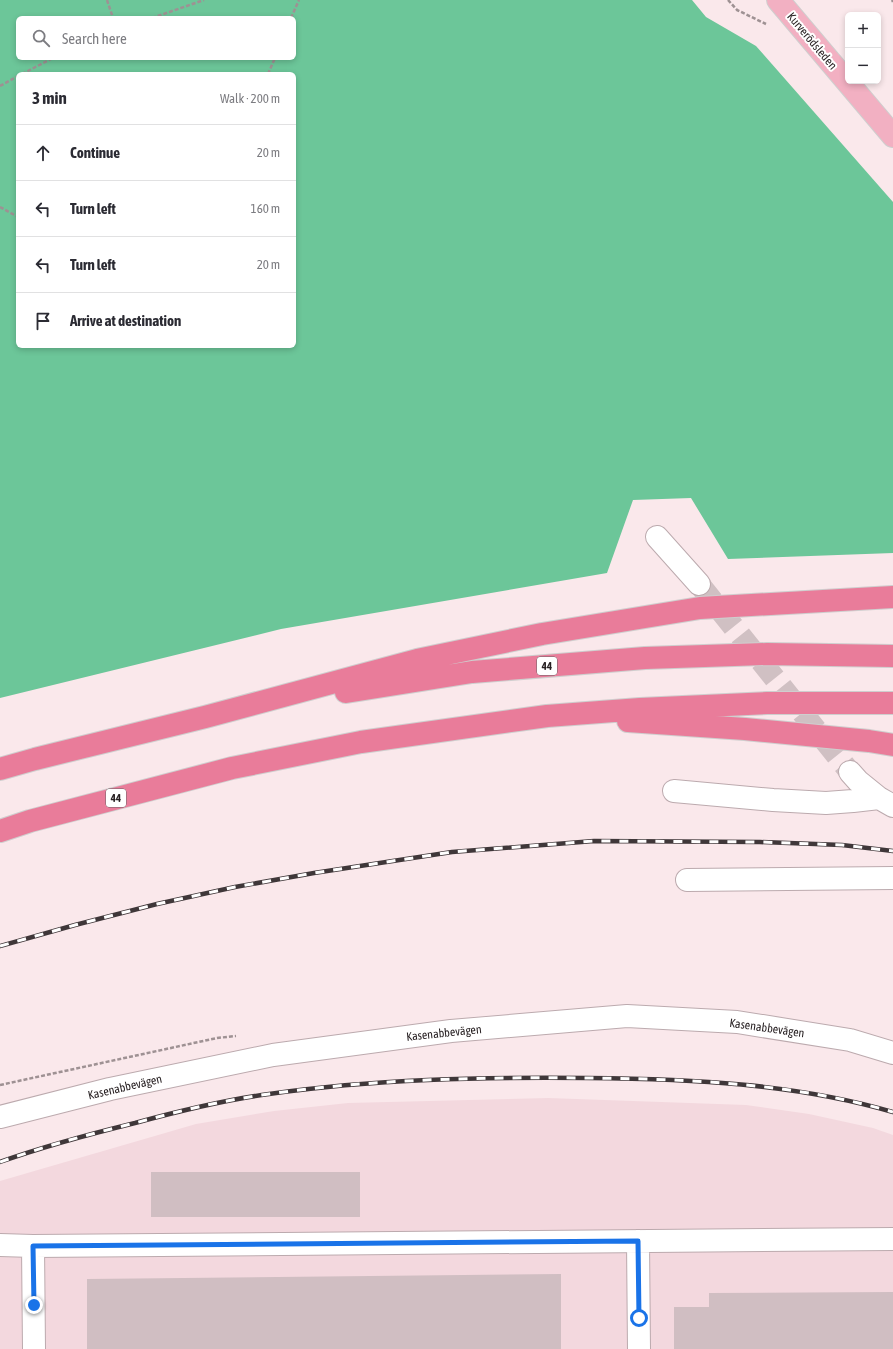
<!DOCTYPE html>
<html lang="en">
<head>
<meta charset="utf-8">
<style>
	:root { --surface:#fff; --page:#f2f2f3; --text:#2b2b33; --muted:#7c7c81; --line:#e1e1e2 }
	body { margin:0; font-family:"Asap Condensed",sans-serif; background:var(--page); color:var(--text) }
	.controls { position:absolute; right:12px; top:12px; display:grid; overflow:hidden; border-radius:6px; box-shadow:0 2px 6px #0003 }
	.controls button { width:36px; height:36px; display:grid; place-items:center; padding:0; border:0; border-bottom:1px solid var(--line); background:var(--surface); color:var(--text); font:20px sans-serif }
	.stop { position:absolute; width:12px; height:12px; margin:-9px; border:3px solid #1a73e8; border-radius:50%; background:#fff }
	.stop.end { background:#1a73e8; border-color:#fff; box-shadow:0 1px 4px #0008 }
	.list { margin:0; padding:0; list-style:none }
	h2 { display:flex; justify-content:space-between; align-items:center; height:52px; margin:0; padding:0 16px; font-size:17px }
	h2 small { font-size:13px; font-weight:400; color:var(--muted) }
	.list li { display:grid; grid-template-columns:26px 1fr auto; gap:12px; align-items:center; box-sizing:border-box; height:56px; padding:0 16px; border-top:1px solid var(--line) }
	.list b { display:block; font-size:15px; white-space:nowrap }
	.list em { font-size:13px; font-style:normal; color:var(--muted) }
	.icon { flex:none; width:22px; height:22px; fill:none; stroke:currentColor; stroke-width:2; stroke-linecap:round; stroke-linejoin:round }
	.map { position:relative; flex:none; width:893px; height:1349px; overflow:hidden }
	.search { position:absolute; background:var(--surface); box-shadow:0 2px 6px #0003; left:16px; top:16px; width:280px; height:44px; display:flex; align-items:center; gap:10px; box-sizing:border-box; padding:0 14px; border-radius:6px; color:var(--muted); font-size:15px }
	.panel { position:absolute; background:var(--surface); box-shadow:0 2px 6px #0003; left:16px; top:72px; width:280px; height:276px; border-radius:6px }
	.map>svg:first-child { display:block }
	.built { fill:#f3d8de }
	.forest { fill:#6cc699; fill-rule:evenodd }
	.building { fill:#d0bec2 }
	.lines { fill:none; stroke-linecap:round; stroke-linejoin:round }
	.minor-tunnel { stroke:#d0c0c3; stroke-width:22; stroke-dasharray:22 11; stroke-linecap:butt }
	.minor-casing { stroke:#bcaaae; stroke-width:24 }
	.major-casing { stroke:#cfcece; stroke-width:24 }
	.highway-casing { stroke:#cfcece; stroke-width:24 }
	.path { stroke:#9e9193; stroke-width:2.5; stroke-dasharray:4 2; stroke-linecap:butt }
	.minor { stroke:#fff; stroke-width:22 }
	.major { stroke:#f2b0c2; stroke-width:22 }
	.highway { stroke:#e97c9a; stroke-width:22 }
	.rail-casing { stroke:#3f3739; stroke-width:4.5 }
	.rail { stroke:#fff; stroke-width:3; stroke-dasharray:9; stroke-linecap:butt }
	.route { stroke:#1a73e8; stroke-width:5 }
	.labels { text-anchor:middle; stroke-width:4; stroke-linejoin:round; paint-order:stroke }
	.shield { fill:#fff; stroke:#676264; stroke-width:1 }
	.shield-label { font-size:11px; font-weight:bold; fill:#261f21 }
	.street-label { font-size:12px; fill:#261f21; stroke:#fff }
</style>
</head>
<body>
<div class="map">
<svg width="893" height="1349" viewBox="0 0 893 1349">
	<rect width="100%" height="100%" fill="#fae8eb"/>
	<path class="built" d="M 548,1098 L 746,1105 L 809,1114 L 873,1128 L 893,1135 L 893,1349 L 0,1349 L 0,1181 L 196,1124 L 274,1111 L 348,1103 Z"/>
	<path class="forest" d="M 0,0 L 692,0 L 706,17 L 756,46 L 893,202 L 893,553 L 728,559 L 691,498 L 633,500 L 607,573 L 281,629 L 0,698 ZM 18,18 L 294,18 L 294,58 L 18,58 ZM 18,74 L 294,74 L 294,346 L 18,346 Z"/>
	<path class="building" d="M 151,1172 L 360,1172 L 360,1217 L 151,1217 Z
		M 561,1274 L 561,1349 L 87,1349 L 87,1279 Z
		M 893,1292 L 893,1349 L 674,1349 L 674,1307 L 709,1307 L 709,1293 Z"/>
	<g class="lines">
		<path class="minor-tunnel" d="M 699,584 L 850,772"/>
		<defs>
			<path id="minor" d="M 657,537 L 699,584
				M 850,772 L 858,781 L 879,798 L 893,806
				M 674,791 L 773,800 L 826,803 L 853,801 L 879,798
				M 687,880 L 893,878
				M 0,1117 L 110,1089 L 273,1055 L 451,1031 L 627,1016 L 737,1022 L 850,1040 L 893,1053
				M 638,1241 L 639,1349
				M 0,1245 L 33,1246 L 893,1239
				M 33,1246 L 34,1349"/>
			<path id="major" d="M 778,0 L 893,136"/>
			<path id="highway" d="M 346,692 L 472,672 L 645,658 L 767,654 L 893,656
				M 628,721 L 745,729 L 869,741 L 893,745
				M 0,769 L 35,759 L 205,717 L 417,660 L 542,634 L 700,608 L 893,597
				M 0,831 L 30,821 L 232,768 L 361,742 L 547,716 L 640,709 L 767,703 L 893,703"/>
		</defs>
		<use href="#minor" class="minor-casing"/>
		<use href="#major" class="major-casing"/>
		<use href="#highway" class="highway-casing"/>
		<path class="path" d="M 107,0 L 113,18
			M 728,0 L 737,10 L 766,24
			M 892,0 L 893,2
			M 152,18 L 204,0
			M 291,18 L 299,0
			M 22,74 L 53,58
			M 268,74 L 275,58
			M 0,86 L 18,76
			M 0,207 L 18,217
			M 0,1085 L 217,1038 L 236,1036"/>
		<use href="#minor" class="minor"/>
		<use href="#major" class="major"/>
		<use href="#highway" class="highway"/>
		<defs>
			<path id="rail" d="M 0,946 L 75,925 L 157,904 L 235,887 L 314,873 L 452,852 L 594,841 L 760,842 L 842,845 L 893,851
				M 0,1162 C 45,1146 90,1134 135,1123 C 179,1111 224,1100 269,1094 C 374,1079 481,1077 587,1078 C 689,1079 794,1083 893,1112"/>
		</defs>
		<use href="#rail" class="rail-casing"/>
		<use href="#rail" class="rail"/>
	</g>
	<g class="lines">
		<path class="route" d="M 34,1305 L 33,1246 L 638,1241 L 639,1318"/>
	</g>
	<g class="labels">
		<g class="shield">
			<rect x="537" y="657" width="20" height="18" rx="3"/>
			<rect x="106" y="789" width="20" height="18" rx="3"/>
		</g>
		<g class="shield-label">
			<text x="547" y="670">44</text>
			<text x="116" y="802">44</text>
		</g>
		<g class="street-label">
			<text transform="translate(812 41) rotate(50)" y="4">Kurverödsleden</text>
			<text transform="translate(767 1028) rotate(8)" y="4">Kasenabbevägen</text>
			<text transform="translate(444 1033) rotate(-6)" y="4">Kasenabbevägen</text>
			<text transform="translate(125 1087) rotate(-13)" y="4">Kasenabbevägen</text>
		</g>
	</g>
</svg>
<div class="controls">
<button>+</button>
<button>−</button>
</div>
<div class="stop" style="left:639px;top:1318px"></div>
<div class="stop end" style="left:34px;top:1305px"></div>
<div class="search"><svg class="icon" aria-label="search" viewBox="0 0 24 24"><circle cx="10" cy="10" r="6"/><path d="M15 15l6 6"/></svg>Search here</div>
<section class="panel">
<h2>3 min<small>Walk · 200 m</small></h2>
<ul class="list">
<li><svg class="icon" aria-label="ahead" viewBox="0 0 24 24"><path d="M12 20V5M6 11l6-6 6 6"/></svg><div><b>Continue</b></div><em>20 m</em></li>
<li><svg class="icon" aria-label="left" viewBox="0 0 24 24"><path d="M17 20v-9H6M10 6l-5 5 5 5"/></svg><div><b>Turn left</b></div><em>160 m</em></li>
<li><svg class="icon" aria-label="left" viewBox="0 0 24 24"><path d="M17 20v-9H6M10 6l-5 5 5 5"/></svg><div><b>Turn left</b></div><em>20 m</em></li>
<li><svg class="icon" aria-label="arrive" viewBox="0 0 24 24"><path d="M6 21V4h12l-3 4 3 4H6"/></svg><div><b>Arrive at destination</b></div></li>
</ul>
</section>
</div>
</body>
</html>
